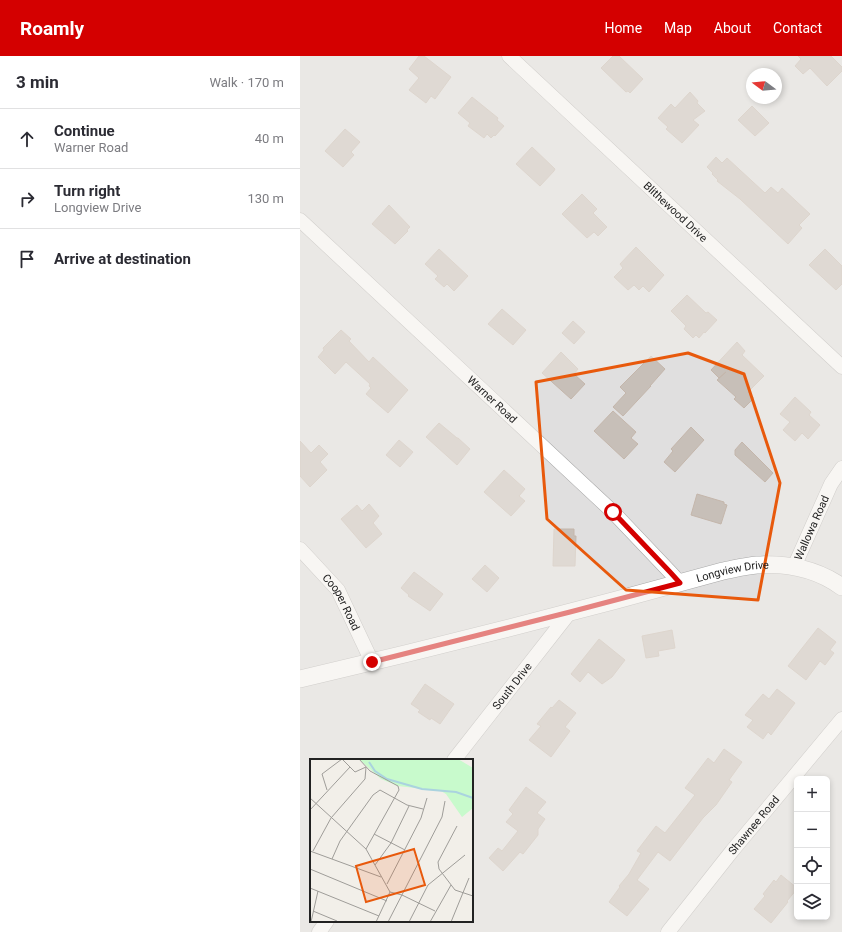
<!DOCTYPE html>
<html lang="en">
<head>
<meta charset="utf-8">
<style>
	:root { --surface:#fff; --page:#f7f7f7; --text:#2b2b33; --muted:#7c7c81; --line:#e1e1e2; --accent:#d40000 }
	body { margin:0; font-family:Roboto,sans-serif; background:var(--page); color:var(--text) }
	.controls { position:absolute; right:12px; bottom:12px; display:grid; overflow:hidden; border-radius:6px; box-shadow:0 2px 6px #0003 }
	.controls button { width:36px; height:36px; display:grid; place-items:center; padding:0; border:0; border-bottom:1px solid var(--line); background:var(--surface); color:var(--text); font:20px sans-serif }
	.compass { position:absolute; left:446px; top:12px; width:36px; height:36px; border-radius:50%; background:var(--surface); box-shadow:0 2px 6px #0003; rotate:286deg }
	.stop { position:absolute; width:12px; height:12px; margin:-9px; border:3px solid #d40000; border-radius:50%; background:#fff }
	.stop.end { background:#d40000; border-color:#fff; box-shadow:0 1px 4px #0008 }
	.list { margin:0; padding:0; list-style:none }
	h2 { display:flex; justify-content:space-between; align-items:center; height:52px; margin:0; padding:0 16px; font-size:17px }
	h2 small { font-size:13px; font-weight:400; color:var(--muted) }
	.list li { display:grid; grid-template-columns:26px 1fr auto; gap:12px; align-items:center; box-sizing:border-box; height:60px; padding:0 16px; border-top:1px solid var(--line) }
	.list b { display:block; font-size:15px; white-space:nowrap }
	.list p { margin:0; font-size:13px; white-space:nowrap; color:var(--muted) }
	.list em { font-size:13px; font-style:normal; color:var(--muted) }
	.icon { flex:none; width:22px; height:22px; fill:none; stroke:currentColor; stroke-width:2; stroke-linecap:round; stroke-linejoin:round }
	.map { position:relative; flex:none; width:542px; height:876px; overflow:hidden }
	header { display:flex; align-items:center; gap:24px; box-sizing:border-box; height:56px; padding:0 20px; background:var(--accent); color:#fff }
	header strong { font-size:19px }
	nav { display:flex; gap:22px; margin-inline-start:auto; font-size:14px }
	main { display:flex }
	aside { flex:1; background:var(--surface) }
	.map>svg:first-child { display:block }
	.residential { fill:#e0dfdf; fill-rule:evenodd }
	.building { fill:#c7bfb8; stroke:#c4b6ab }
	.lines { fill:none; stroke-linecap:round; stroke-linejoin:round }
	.minor-casing { stroke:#a9a9a9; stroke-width:15 }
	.tertiary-casing { stroke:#a9a9a9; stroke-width:18 }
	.minor { stroke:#fff; stroke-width:14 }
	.tertiary { stroke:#fff; stroke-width:17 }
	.route { stroke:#d40000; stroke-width:5 }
	.marked { fill:none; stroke:#e8590c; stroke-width:3; stroke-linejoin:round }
	.labels { text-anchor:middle; stroke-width:3; stroke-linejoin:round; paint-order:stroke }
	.street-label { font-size:11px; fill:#222; stroke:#fff }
	.inset-river { fill:none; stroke:#aad3df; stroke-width:2 }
	.inset-road { fill:none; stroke:#9f9d99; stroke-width:1 }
	.view { fill:#e8590c; fill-opacity:0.15; stroke:#e8590c; stroke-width:2 }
	.inset-edge { fill:none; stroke:#222; stroke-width:2 }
</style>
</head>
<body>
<header>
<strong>Roamly</strong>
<nav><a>Home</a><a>Map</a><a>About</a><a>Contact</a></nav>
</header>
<main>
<aside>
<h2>3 min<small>Walk · 170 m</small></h2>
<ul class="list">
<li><svg class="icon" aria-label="ahead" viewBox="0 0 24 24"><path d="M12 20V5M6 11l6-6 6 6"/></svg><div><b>Continue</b><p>Warner Road</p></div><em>40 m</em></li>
<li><svg class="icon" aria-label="right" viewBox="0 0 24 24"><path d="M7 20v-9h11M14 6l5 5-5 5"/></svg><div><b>Turn right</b><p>Longview Drive</p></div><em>130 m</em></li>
<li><svg class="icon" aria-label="arrive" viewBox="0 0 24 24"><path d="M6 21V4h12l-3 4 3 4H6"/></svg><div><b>Arrive at destination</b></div></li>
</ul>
</aside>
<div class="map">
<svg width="542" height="876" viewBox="0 0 542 876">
	<rect width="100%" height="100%" fill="#f2efe9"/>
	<path class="residential" d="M 0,0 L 542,0 L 542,876 L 0,876 ZM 452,18 L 476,18 L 476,42 L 452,42 ZM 11,704 L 172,704 L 172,865 L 11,865 ZM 497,723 L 527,723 L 527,861 L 497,861 Z"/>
	<path class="building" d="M 119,0 L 124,0 L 151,21 L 135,43 L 131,40 L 126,47 L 109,34 L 119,22 L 109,13 Z
		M 313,0 L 319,0 L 343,23 L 330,37 L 328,35 L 326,36 L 301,12 Z
		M 498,0 L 531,0 L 542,11 L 542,15 L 527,30 L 510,12 L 503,18 L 495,10 L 501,3 Z
		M 390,36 L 398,45 L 397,47 L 405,55 L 393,64 L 399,69 L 382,87 L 366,73 L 368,71 L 358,62 L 371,48 L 375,52 Z
		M 172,41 L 198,62 L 197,64 L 204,70 L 195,80 L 194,79 L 191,82 L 187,78 L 184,82 L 168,70 L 170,67 L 158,57 Z
		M 452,50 L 469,67 L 455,80 L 438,64 Z
		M 45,73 L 60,86 L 51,96 L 54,99 L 43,111 L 25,95 Z
		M 232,91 L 255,113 L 254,115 L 240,130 L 216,108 Z
		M 416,101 L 422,107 L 427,102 L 465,137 L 471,131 L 478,137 L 482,132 L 510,158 L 499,169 L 502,172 L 488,188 L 440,143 L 417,125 L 418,124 L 412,118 L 413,117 L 407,111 Z
		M 282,138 L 297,153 L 293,157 L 307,171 L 298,180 L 294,176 L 287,182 L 262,158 Z
		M 89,149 L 110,171 L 107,174 L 108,175 L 95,188 L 72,168 Z
		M 336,191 L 364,219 L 349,236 L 343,230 L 339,234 L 334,229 L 328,234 L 314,221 L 323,212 L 320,208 Z
		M 139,193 L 168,220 L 154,235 L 147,228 L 144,231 L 135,223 L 138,220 L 125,208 Z
		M 525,193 L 542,210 L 542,228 L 536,234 L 509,209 Z
		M 387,239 L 406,257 L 408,256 L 417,264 L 405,277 L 404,276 L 399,282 L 396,279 L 393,282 L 384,273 L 386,270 L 371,255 Z
		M 202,253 L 226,274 L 213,289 L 188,268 Z
		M 273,265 L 285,276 L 274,288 L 262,277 Z
		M 41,274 L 51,283 L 49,285 L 69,306 L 73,301 L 108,334 L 88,357 L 66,338 L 71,332 L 69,330 L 70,328 L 46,306 L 35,318 L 18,301 L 24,294 L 23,292 Z
		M 437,286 L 445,295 L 442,299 L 464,320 L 448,336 L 454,342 L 444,352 L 434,343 L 436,341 L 417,324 L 426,316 L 419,322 L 411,314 Z
		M 261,296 L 278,313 L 274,318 L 285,328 L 271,343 L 242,317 Z
		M 351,300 L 365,313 L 350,330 L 351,330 L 323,360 L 313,351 L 326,337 L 320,331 Z
		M 495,341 L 511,356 L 509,359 L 520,369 L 508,383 L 502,377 L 495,385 L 483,374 L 490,366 L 480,358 Z
		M 313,355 L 336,376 L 331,382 L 338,388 L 324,403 L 294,375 Z
		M 139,367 L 157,382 L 158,382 L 170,393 L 157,409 L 126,381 Z
		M 391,371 L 404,384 L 375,416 L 364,406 L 373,395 L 371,393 Z
		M 99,384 L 113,396 L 100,411 L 86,399 Z
		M 0,385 L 11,397 L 19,389 L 28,398 L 20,406 L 27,414 L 10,431 L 0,420 Z
		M 442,386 L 473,417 L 465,426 L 435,399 L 435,394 Z
		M 204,414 L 225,433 L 219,440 L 225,445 L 211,460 L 184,436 Z
		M 397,438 L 424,446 L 424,448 L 427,449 L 421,468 L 391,459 Z
		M 69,448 L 79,460 L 73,467 L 82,478 L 66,492 L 41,463 L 57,449 L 62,455 Z
		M 254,473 L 274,473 L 274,480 L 276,480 L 275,510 L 253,510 Z
		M 185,509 L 199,522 L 187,536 L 172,523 Z
		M 114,516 L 143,538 L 130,555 L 108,540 L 109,539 L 101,532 Z
		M 518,572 L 536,586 L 530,594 L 534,597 L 525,609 L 520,605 L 506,624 L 488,610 Z
		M 372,574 L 375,592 L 358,595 L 359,600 L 346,602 L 342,580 Z
		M 299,583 L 325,604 L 312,621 L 302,628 L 288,616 L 280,626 L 271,618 Z
		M 125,628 L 154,648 L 140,668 L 131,662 L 130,664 L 118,656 L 120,654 L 111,648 Z
		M 477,633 L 495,647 L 471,679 L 468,676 L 463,683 L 447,671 L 453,664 L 445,659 L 463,638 L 469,643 Z
		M 259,644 L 276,657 L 265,671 L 270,675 L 251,701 L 229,684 L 241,670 L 237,668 L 251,651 L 252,652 Z
		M 424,693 L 442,706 L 429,724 L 432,726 L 416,749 L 403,762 L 370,805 L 358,796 L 337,824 L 349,833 L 327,860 L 309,846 L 320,831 L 319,830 L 329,818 L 341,797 L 337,795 L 356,770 L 365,777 L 395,739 L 385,732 L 408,702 L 414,707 Z
		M 226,731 L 246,746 L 237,757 L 245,763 L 238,773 L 238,779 L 223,798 L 220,796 L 203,815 L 189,802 L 198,792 L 202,795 L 218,775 L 206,766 L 213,758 L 209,754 Z
		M 481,819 L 497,832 L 497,833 L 487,845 L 488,846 L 471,867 L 454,853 L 465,840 L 463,838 L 474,824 L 476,826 Z"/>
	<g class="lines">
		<defs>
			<g id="minor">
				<path id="s1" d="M 209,0 L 542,311"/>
				<path id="s2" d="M 0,164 L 313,456 L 370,516 L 380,527"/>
				<path id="s3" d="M 0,493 L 38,534 L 72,606"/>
				<path id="s4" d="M 494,511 L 531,428 L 542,412"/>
				<path id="s5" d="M 154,704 L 270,556"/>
				<path d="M 19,876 L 27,865"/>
				<path id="s6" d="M 368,876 L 432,795 L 542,663"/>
			</g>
			<g id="tertiary">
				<path id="s7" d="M 0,623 C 142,590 283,554 423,515 C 434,513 445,510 457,509 C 486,507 517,513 542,531"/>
			</g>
		</defs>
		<use href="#minor" class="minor-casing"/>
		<use href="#tertiary" class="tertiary-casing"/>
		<use href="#minor" class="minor"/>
		<use href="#tertiary" class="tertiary"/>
	</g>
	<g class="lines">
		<path class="route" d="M 72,606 L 270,556 L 380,527 L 370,516 L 313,456"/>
	</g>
	<path d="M0 0H542V876H0ZM 388,297 L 444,318 L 480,427 L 458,544 L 326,534 L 247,463 L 236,326 Z" fill="#f2efe9" fill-opacity=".55" fill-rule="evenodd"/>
	<path class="marked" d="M 388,297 L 444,318 L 480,427 L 458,544 L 326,534 L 247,463 L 236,326 Z"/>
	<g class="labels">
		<g class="street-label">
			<text dy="4" stroke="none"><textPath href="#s1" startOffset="228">Blithewood Drive</textPath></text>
			<text dy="4" stroke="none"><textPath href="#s2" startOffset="263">Warner Road</textPath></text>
			<text dy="4" stroke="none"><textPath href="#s4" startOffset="43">Wallowa Road</textPath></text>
			<text dy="4" stroke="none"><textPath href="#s7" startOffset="446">Longview Drive</textPath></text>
			<text dy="4" stroke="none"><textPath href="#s3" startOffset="68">Cooper Road</textPath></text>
			<text dy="4" stroke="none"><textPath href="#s5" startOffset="94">South Drive</textPath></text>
			<text dy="4" stroke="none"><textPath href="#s6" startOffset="137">Shawnee Road</textPath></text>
		</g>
	</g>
	<g transform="translate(10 703)">
		<rect width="163" height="163" fill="#f2efe9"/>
		<path d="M 49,0 L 148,0 L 163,9 L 163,49 L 152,58 L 136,35 L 131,32 L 88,27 L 71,20 Z" fill="#c8facc"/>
		<path class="inset-river" d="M 59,3 L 65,12 L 77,20 L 112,30 L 146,33 L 163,39"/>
		<path class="inset-road" d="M 32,0 L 45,13 L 56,8M 49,0 L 60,12 L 88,27 L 89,31 L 56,90M 17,31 L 12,15 L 32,0M 0,39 L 56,90 L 80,133M 0,51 L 40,8M 147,67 L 128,103 L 129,110 L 145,131 L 163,137M 64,75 L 95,91M 0,92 L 71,118M 3,92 L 21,59 L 55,20 L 56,8M 22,100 L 30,82 L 63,36 L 70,31 L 97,46 L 113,50M 65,106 L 81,84 L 99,47M 0,110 L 77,142M 77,125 L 111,59 L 117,39M 0,129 L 69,157M 80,133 L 92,136 L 125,152M 3,152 L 27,162M 1,163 L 8,132M 66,163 L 80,133M 78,163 L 132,58 L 135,42M 99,163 L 118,126 L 155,96M 120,163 L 141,126M 141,163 L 159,119"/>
		<path class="view" d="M 104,90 L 115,126 L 56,143 L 46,107 Z"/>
		<rect width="163" height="163" class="inset-edge"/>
	</g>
</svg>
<div class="controls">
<button>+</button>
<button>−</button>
<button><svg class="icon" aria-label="locate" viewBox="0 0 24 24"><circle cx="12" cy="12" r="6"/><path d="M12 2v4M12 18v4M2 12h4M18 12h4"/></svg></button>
<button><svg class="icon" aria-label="layers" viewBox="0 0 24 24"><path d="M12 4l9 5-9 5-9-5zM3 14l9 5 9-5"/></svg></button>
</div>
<svg class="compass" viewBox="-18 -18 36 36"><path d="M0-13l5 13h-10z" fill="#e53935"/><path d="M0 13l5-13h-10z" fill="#7c7c81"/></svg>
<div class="stop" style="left:313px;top:456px"></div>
<div class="stop end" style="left:72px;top:606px"></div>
</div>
</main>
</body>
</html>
